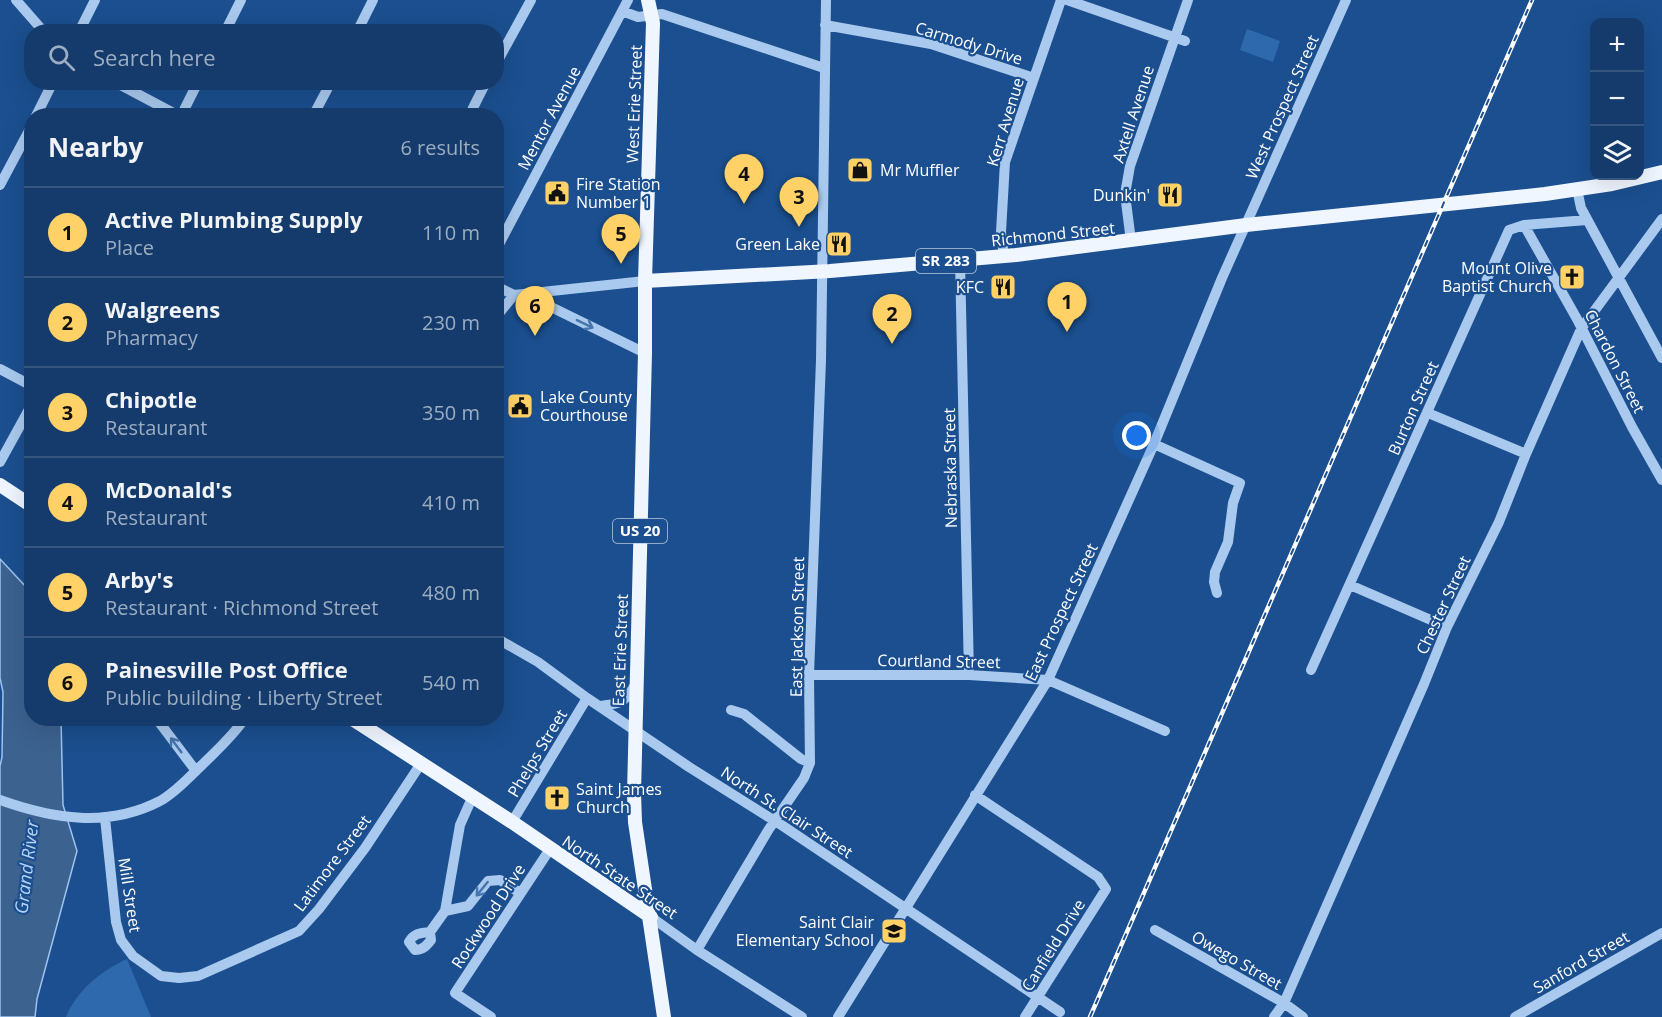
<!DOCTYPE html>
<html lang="en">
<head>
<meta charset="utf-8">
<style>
	:root { --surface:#143b6b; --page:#214673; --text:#f1f3f6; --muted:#9dadc1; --line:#33557e; --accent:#ffd166 }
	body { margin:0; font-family:"Open Sans",sans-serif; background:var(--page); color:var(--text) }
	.controls { position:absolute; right:18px; top:18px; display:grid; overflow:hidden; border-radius:12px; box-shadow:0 6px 24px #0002 }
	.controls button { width:54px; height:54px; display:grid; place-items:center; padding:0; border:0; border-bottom:2px solid var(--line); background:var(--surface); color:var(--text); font:30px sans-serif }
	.you { position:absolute; left:1137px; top:436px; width:21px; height:21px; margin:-15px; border:4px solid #fff; border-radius:50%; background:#1a73e8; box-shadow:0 0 0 9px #1a73e833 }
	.badge { display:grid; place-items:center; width:39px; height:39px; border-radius:50%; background:var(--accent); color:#111; font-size:20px; font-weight:700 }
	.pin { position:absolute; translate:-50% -50px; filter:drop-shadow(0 2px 3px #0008) }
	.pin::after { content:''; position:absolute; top:32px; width:21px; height:18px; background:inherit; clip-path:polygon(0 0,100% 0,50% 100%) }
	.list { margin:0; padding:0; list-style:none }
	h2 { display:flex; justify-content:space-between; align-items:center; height:78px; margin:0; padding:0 24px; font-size:26px }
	h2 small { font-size:20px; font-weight:400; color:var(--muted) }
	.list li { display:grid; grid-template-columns:39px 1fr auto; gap:18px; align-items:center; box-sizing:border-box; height:90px; padding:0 24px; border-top:2px solid var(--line) }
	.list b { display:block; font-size:22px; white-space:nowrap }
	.list p { margin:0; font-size:20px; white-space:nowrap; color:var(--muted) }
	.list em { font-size:20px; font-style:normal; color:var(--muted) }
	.icon { flex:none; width:33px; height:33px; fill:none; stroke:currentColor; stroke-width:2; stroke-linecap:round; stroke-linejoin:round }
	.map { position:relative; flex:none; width:1662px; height:1017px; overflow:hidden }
	.search { position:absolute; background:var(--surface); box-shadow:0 6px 24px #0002; left:24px; top:24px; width:480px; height:66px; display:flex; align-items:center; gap:15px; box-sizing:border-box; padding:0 21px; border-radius:24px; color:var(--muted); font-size:22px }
	.panel { position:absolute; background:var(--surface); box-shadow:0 6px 24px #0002; left:24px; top:108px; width:480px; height:618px; border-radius:24px }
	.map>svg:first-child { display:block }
	.park { fill:#2e69ad }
	.water { fill:#3c6290; stroke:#9cc4f0; stroke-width:1.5 }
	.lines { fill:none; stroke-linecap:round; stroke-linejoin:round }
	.minor { stroke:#a9c9ee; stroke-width:10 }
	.major { stroke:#f0f6ff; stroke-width:14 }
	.rail-casing { stroke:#fff; stroke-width:4.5 }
	.rail { stroke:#1b4f8f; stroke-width:2; stroke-dasharray:7; stroke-linecap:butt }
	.oneway { stroke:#4674ac }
	.labels { text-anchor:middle; stroke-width:4.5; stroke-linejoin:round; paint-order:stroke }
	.shield { fill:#1b4f8f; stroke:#bbcadd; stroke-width:1.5 }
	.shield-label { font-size:15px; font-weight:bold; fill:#fff }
	.street-label { font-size:16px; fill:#fff; stroke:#1b4f8f }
	.poi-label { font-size:16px; fill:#fff; stroke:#1b4f8f; text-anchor:end }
	.water-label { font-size:18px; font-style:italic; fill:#b5d3f5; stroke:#1b4f8f }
</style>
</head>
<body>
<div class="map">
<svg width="1662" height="1017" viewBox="0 0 1662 1017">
	<rect width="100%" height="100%" fill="#1b4f8f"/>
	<path class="park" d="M 1247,29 L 1280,41 L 1273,62 L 1240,50 Z
		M 127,959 L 151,1017 L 66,1017 C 77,990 101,971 127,959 Z"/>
	<path class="water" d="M 0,559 L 27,588 L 31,600 L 32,718 L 61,719 L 63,805 L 77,851 L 37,999 L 35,1017 L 0,1017 L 0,766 L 2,757 L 3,692 L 0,678 Z"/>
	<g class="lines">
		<path class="minor" d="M 16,0 L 44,32
			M 1067,0 L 1185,41
			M 622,11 L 638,17 L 662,14 L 824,68
			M 825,25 L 931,44 L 1034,78
			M 79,32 L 95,0
			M 225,32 L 241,0
			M 357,32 L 373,0
			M 496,64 L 531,0
			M 115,82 L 179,116
			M 36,116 L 53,82
			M 181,116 L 198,82
			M 313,116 L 331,82
			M 469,116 L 486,82
			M 0,185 L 32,125
			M 1577,189 L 1581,208 L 1662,358
			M 1524,225 L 1577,319 L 1632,427 L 1662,480
			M 1131,241 L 1125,194 L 1130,166 L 1188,0
			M 496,250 L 628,0
			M 1004,256 L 1001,232 L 1005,162 L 1061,0
			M 960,260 L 969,675
			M 496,286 L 514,295 L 645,281
			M 537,293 L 542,301 L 549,306 L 645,353
			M 496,317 L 514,295
			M 0,369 L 32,386
			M 1428,413 L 1526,454
			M 1154,444 L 1240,483 L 1233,503 L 1228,542 L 1215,572 L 1214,582 L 1217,593
			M 0,462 L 32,404
			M 1350,585 L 1447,627
			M 496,638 L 538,662 L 587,698 L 689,767 L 783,826 L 1060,1012
			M 1311,670 L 1509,230 L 1524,225 L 1587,220
			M 809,675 L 969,675 L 1048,680 L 1165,731
			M 599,706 C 620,704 624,704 635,685
			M 731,710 L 744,714 L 801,759 L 810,763
			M 156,718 L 196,771
			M 975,795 L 1098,877 L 1106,889 L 1025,1017
			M 0,800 C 53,819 108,828 160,801 C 176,792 188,778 202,765 C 217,750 233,736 245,718
			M 105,818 L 116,922 L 121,940 L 133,956 L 161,976 L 179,978 L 198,976 L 299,931 L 319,909 L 365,848 L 420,765
			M 512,822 L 587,698
			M 445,911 L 468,906 L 488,881 L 500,880 L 520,893
			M 651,917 L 697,950 L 802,1017
			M 1155,930 L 1284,1003 L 1303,1017
			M 430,932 L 445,911 L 460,825 L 472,798
			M 430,932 L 431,940 C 426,946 423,950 415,950 L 409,942 C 414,933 420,933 430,932 Z
			M 697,950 L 769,829 L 804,778 L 810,763 L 809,675 L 821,360 L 826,0
			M 491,1017 L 455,993 L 550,849
			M 838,1017 L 1048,680 L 1154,444 L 1222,278 L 1346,0
			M 1274,1017 L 1284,1003 L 1424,684 L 1447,627 L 1499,522 L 1526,454 L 1581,329 L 1662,219
			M 1515,1017 L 1662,933"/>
		<path class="major" d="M 648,0 L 653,23 L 645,281 L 645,353 L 634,793 L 635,822 L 664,1017
			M 645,281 L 830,271 L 1016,255 L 1246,225 L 1545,194 L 1612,184 L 1662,172
			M 0,485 L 32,506
			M 351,718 L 512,822 L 651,917"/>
		<defs>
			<path id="rail" d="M 1090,1017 L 1532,0"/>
		</defs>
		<use href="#rail" class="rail-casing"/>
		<use href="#rail" class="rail"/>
	</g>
	<defs><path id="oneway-shaft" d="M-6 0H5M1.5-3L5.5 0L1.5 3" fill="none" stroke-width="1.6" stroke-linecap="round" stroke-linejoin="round" transform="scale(1.5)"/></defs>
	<g class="oneway">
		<use href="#oneway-shaft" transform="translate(585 324) rotate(26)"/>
		<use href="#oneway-shaft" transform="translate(176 745) rotate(-127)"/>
		<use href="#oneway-shaft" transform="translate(482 889) rotate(129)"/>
	</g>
	<defs>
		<symbol id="shop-square" viewBox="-11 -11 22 22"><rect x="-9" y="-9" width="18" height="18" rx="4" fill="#ffd166" stroke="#1b4f8f"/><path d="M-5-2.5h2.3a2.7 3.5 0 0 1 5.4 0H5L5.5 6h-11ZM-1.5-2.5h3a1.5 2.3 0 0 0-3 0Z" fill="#111"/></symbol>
		<symbol id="civic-square" viewBox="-11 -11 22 22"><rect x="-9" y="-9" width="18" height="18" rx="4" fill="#ffd166" stroke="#1b4f8f"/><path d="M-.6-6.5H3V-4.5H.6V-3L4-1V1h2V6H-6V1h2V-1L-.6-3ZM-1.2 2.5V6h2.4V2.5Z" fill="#111"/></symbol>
		<symbol id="restaurant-square" viewBox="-11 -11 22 22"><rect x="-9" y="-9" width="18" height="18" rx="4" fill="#ffd166" stroke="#1b4f8f"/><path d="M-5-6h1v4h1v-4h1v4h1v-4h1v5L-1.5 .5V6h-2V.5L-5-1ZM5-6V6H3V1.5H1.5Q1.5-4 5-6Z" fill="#111"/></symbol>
		<symbol id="church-square" viewBox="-11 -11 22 22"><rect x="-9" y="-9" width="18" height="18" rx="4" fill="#ffd166" stroke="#1b4f8f"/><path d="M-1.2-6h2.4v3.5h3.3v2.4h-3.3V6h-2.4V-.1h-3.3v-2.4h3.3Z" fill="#111"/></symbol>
		<symbol id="school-square" viewBox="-11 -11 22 22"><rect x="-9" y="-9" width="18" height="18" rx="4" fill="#ffd166" stroke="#1b4f8f"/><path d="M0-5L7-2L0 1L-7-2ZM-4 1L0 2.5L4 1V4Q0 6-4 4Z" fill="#111"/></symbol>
	</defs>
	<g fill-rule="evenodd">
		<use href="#shop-square" x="845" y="155" width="30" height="30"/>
		<use href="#civic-square" x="542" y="178" width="30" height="30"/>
		<use href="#restaurant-square" x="1155" y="180" width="30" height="30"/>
		<use href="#restaurant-square" x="824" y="229" width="30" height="30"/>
		<use href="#church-square" x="1557" y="262" width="30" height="30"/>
		<use href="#restaurant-square" x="988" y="272" width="30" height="30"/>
		<use href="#civic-square" x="505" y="391" width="30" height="30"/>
		<use href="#church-square" x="542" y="783" width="30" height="30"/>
		<use href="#school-square" x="879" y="916" width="30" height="30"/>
	</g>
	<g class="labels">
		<g class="shield">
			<rect x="916" y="249" width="60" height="24" rx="4.5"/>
			<rect x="613" y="519" width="54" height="24" rx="4.5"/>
		</g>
		<g class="shield-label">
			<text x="946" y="266">SR 283</text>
			<text x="640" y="536">US 20</text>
		</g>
		<g class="street-label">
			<text transform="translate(969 43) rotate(17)" y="6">Carmody Drive</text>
			<text transform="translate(634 104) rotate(-88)" y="6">West Erie Street</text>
			<text transform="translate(1282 107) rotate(-66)" y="6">West Prospect Street</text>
			<text transform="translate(1133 114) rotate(-72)" y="6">Axtell Avenue</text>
			<text transform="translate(549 118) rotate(-62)" y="6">Mentor Avenue</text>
			<text transform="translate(1005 122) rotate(-73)" y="6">Kerr Avenue</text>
			<text transform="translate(1053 234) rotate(-6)" y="6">Richmond Street</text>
			<text transform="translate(1615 361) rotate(63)" y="6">Chardon Street</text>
			<text transform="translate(1413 408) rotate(-66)" y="6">Burton Street</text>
			<text transform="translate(950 468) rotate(-91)" y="6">Nebraska Street</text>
			<text transform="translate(1443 605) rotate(-65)" y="6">Chester Street</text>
			<text transform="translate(1061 612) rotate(-65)" y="6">East Prospect Street</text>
			<text transform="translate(797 627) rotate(-89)" y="6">East Jackson Street</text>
			<text transform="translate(620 650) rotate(-88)" y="6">East Erie Street</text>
			<text transform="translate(939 661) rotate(1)" y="6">Courtland Street</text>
			<text transform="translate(537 753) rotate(-59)" y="6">Phelps Street</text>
			<text transform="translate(787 812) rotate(33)" y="6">North St. Clair Street</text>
			<text transform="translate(332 863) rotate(-53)" y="6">Latimore Street</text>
			<text transform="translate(620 877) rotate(34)" y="6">North State Street</text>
			<text transform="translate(130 895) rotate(81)" y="6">Mill Street</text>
			<text transform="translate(488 916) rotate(-57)" y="6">Rockwood Drive</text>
			<text transform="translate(1053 945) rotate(-58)" y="6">Canfield Drive</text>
			<text transform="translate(1237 960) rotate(30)" y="6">Owego Street</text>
			<text transform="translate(1581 962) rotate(-30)" y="6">Sanford Street</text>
		</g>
		<g class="poi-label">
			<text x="880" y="176" text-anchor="start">Mr Muffler</text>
			<text x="576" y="190" text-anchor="start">Fire Station<tspan x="576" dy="18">Number 1</tspan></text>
			<text x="1150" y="201">Dunkin'</text>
			<text x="820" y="250">Green Lake</text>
			<text x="1552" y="274">Mount Olive<tspan x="1552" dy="18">Baptist Church</tspan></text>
			<text x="984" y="293">KFC</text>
			<text x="540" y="403" text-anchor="start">Lake County<tspan x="540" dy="18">Courthouse</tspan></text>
			<text x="576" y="795" text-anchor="start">Saint James<tspan x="576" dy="18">Church</tspan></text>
			<text x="874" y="928">Saint Clair<tspan x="874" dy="18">Elementary School</tspan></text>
		</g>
		<g class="water-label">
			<text transform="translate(27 867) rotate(-83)" y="6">Grand River</text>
		</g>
	</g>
</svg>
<div class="controls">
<button>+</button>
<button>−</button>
<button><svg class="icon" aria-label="layers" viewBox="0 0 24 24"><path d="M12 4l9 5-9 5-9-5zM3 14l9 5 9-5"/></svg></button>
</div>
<div class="you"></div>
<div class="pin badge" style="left:1067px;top:332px">1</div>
<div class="pin badge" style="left:892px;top:344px">2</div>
<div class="pin badge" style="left:799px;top:227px">3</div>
<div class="pin badge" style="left:744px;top:204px">4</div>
<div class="pin badge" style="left:621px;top:264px">5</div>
<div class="pin badge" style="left:535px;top:336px">6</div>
<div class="search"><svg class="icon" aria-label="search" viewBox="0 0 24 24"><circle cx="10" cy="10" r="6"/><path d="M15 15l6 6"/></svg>Search here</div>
<section class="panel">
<h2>Nearby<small>6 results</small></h2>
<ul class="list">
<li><span class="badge">1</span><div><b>Active Plumbing Supply</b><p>Place</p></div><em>110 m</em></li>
<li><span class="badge">2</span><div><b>Walgreens</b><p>Pharmacy</p></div><em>230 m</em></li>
<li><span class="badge">3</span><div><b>Chipotle</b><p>Restaurant</p></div><em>350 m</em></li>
<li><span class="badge">4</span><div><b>McDonald's</b><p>Restaurant</p></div><em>410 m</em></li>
<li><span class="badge">5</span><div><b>Arby's</b><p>Restaurant · Richmond Street</p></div><em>480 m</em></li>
<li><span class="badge">6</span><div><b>Painesville Post Office</b><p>Public building · Liberty Street</p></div><em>540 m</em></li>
</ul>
</section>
</div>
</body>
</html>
